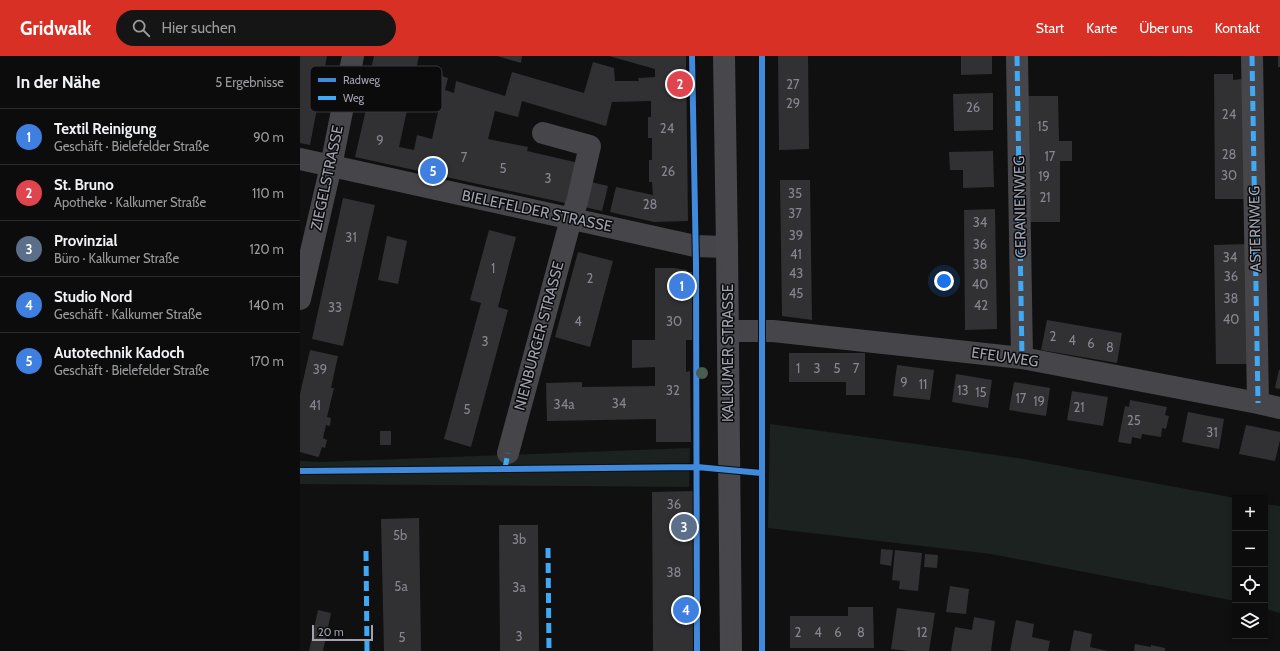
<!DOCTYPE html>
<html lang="de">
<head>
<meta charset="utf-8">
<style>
	:root { --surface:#0c0c0d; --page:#151516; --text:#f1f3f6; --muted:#9a9b9d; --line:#2c2c2e; --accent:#d93025 }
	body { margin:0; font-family:Cabin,sans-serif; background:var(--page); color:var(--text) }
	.controls { position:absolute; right:12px; bottom:12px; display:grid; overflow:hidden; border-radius:0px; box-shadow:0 2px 6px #0003 }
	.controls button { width:36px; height:36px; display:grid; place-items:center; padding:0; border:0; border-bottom:1px solid var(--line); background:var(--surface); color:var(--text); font:20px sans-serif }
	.scale { position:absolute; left:12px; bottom:10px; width:61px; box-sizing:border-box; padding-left:4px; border:2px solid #a2a3b1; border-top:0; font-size:11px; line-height:14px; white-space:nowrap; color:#a2a3b1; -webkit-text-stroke:3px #0b0b0c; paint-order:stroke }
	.you { position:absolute; left:644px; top:225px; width:14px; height:14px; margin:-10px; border:3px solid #fff; border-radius:50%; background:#1a73e8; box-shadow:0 0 0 6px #1a73e833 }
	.badge { display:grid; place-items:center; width:26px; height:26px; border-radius:50%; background:var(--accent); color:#fff; font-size:13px; font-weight:700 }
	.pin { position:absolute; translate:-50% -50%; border:2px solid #fff; box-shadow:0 1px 4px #0006 }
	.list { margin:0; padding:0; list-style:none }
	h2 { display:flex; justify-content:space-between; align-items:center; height:52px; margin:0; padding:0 16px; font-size:17px }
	h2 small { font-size:13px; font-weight:400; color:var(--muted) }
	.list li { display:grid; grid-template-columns:26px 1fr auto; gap:12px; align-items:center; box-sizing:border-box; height:56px; padding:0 16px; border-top:1px solid var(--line) }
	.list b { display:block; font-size:15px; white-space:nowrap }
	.list p { margin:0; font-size:13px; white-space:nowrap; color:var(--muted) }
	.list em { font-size:13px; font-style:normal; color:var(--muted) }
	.icon { flex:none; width:22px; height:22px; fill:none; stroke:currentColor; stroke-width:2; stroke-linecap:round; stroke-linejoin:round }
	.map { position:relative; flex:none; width:980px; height:595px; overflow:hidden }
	header { display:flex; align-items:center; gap:24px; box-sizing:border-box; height:56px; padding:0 20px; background:var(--accent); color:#fff }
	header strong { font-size:19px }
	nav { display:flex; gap:22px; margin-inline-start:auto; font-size:14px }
	.search { width:280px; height:36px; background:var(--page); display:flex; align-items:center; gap:10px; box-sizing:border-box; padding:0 14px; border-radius:22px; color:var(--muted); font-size:15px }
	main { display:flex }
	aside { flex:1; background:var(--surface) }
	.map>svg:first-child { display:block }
	.green { fill:#1c221f }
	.building { fill:#313133 }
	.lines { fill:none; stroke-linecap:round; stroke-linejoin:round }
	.minor { stroke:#46464a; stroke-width:22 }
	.major { stroke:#48484c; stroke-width:22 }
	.tram { stroke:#48484b; stroke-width:1 }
	.quiet { stroke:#3fa9f5; stroke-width:5; stroke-dasharray:10 5; stroke-linecap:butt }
	.cycleway-casing { stroke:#0b0b0c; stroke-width:8 }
	.cycleway { stroke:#408adc; stroke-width:6 }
	.tree { fill:#4a5c50 }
	.labels { text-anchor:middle; stroke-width:3; stroke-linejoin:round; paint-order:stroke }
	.number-label { font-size:13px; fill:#868692 }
	.street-label { font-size:15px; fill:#a2a3b1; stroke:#0b0b0c }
	.key { fill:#0b0b0c; stroke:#38393e; stroke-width:1 }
	.key-label { font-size:11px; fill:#a2a3b1 }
</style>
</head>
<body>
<header>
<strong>Gridwalk</strong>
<div class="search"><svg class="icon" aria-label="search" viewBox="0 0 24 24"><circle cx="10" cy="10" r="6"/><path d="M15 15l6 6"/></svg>Hier suchen</div>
<nav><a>Start</a><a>Karte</a><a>Über uns</a><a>Kontakt</a></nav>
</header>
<main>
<aside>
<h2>In der Nähe<small>5 Ergebnisse</small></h2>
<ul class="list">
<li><span class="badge" style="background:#3f7fe0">1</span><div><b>Textil Reinigung</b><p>Geschäft · Bielefelder Straße</p></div><em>90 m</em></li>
<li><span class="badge" style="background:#e0444e">2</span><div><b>St. Bruno</b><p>Apotheke · Kalkumer Straße</p></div><em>110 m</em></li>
<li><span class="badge" style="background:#5c6f8a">3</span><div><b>Provinzial</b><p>Büro · Kalkumer Straße</p></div><em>120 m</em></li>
<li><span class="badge" style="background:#3f7fe0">4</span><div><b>Studio Nord</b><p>Geschäft · Kalkumer Straße</p></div><em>140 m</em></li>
<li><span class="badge" style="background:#3f7fe0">5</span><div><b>Autotechnik Kadoch</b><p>Geschäft · Bielefelder Straße</p></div><em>170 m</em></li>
</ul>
</aside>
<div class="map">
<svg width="980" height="595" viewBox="0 0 980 595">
	<rect width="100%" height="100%" fill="#101011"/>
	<path class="green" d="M 470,368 L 718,402 L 935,442 L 935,545 L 691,498 L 468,472 Z
		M 390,392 L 389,431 L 0,428 L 0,405 L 21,406 Z
		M 965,448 L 980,450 L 980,557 L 965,553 Z"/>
	<path class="building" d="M 0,0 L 27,0 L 10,89 L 0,87 Z
		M 74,0 L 119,0 L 99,91 L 114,94 L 117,79 L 132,83 L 140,47 L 136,46 L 142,20 L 148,22 L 145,34 L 154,37 L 156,25 L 205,40 L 212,16 L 284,37 L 293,6 L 314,12 L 315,25 L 339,25 L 338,22 L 355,21 L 355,13 L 309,0 L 386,0 L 388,165 L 354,166 L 310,156 L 316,131 L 353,139 L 352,126 L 349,126 L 349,104 L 352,104 L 352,82 L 348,82 L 348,61 L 351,61 L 351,45 L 312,46 L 306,70 L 222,45 L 218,61 L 195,55 L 188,83 L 228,91 L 227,95 L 279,107 L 270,148 L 55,101 L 71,32 L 67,31 Z
		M 197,0 L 222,0 L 221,7 Z
		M 478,0 L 508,0 L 509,93 L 479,94 Z
		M 661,0 L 692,0 L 692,18 L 661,19 Z
		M 978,0 L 980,0 L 980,11 L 978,11 Z
		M 914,18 L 933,18 L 933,24 L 943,23 L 944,143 L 915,143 Z
		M 693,37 L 693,74 L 654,75 L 653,38 Z
		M 728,40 L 758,40 L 759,85 L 772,85 L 772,105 L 760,105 L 760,166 L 730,166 Z
		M 693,95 L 694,131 L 663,132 L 663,114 L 650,114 L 649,96 Z
		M 480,124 L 510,124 L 512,264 L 482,260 Z
		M 291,126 L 308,130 L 302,155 L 284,151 Z
		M 43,142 L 75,149 L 43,290 L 12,283 Z
		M 695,153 L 697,273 L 665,274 L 664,154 Z
		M 189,174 L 216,181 L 198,251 L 208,254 L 171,391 L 144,383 L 181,247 L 170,244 Z
		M 87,180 L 107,185 L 98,228 L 78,224 Z
		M 946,188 L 948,308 L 916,308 L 914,189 Z
		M 278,196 L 313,205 L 290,291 L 255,281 Z
		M 355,212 L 374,212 L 387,214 L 387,216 L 393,216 L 393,284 L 386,284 L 386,316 L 390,315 L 391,386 L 356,386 L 356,363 L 247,365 L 246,327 L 282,326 L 282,331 L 355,330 L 355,311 L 332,312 L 332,284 L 355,284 Z
		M 747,264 L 822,277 L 817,307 L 741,294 Z
		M 10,294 L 38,300 L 31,332 L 34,332 L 27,361 L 31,362 L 30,370 L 26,369 L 23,382 L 27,384 L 25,392 L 22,391 L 19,400 L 18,401 L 0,396 L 0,338 Z
		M 489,297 L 565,297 L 565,339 L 546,339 L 546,326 L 489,326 Z
		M 597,309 L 634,314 L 630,344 L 593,340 Z
		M 979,314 L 980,314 L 980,333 L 975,332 Z
		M 656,318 L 692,324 L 688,352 L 652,346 Z
		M 714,326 L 750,332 L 746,360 L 709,354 Z
		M 772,335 L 808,341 L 803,370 L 767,364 Z
		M 830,344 L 867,351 L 865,359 L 869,360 L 866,373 L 862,372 L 861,381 L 842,378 L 841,383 L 832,381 L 831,388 L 818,386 L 825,350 L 829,351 Z
		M 888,356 L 924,363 L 919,393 L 882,386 Z
		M 946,369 L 980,376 L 980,384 L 975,405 L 939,398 Z
		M 80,375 L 91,375 L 91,389 L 80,389 Z
		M 395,435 L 396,595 L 353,595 L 352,436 Z
		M 119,462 L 121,595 L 84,595 L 81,463 Z
		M 199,469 L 238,469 L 239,595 L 200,595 Z
		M 581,493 L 593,494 L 591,510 L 580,508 Z
		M 595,494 L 622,497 L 618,535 L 599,533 L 600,525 L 592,524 Z
		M 625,498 L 638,499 L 637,512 L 624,511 Z
		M 650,530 L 669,533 L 666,558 L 646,556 Z
		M 548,551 L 573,551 L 574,592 L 490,592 L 490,560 L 548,560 Z
		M 597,552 L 635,557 L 629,595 L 607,595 L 591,593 Z
		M 18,554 L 31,557 L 23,595 L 9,595 Z
		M 674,561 L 695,565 L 691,595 L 651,595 L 655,571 L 672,574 Z
		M 716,564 L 734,568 L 732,581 L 750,585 L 748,595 L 710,595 Z
		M 774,574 L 792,578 L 790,591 L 808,595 L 770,595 Z
		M 835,588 L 851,591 L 851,589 L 865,592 L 865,595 L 834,595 Z"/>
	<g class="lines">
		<path class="minor" d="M 717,0 L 722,302
			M 952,0 L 958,347
			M 0,103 L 395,190 L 427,191
			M 0,243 L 31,110 L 53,0
			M 428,275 L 473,275 L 722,302 L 958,347 L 980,352
			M 208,397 L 271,163 L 277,146 L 290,90 L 243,77"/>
		<path class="major" d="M 424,0 L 427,191 L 431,595"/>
		<path class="tram" d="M 420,0 L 426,595
			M 429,0 L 435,595"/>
		<path class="quiet" d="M 717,0 L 722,302
			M 952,0 L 958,347
			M 205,412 L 208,397
			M 248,492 L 249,595
			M 66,495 L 67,595"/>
		<defs>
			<path id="cycleway" d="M 392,0 L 396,208 L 397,595
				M 462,0 L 462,595
				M 0,415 L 397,411 L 461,417"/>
		</defs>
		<use href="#cycleway" class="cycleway-casing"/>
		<use href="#cycleway" class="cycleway"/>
	</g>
	<circle class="tree" cx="402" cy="317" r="6"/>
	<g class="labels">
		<g class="number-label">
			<text x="493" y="33">27</text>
			<text x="493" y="52">29</text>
			<text x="673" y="56">26</text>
			<text x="929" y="63">24</text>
			<text x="743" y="75">15</text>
			<text x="367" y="77">24</text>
			<text x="80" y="89">9</text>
			<text x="929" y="103">28</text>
			<text x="750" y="105">17</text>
			<text x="164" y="106">7</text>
			<text x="203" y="117">5</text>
			<text x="368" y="120">26</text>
			<text x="929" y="124">30</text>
			<text x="744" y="125">19</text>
			<text x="248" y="127">3</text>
			<text x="495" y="142">35</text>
			<text x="745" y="146">21</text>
			<text x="350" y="153">28</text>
			<text x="495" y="162">37</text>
			<text x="680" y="171">34</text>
			<text x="496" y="184">39</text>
			<text x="51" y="186">31</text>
			<text x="680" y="193">36</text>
			<text x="496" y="203">41</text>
			<text x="930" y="206">34</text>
			<text x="680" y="213">38</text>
			<text x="193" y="217">1</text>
			<text x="496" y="222">43</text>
			<text x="931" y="225">36</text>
			<text x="290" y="227">2</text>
			<text x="680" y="233">40</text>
			<text x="496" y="242">45</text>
			<text x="931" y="247">38</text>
			<text x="681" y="254">42</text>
			<text x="35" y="256">33</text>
			<text x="931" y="268">40</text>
			<text x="278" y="270">4</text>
			<text x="374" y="270">30</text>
			<text x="753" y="285">2</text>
			<text x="772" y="289">4</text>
			<text x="185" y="290">3</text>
			<text x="791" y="292">6</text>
			<text x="810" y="296">8</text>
			<text x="498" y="317">1</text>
			<text x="517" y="317">3</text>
			<text x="537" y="317">5</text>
			<text x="556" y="317">7</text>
			<text x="20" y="318">39</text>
			<text x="604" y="331">9</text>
			<text x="623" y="333">11</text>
			<text x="373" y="339">32</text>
			<text x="663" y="339">13</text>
			<text x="681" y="341">15</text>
			<text x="721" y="347">17</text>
			<text x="739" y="350">19</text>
			<text x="319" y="352">34</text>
			<text x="264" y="353">34a</text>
			<text x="15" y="354">41</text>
			<text x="779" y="356">21</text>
			<text x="167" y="358">5</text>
			<text x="834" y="369">25</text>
			<text x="912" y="381">31</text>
			<text x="374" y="453">36</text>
			<text x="100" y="484">5b</text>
			<text x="219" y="488">3b</text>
			<text x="374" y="521">38</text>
			<text x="101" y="535">5a</text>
			<text x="219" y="536">3a</text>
			<text x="498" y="581">2</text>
			<text x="518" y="581">4</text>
			<text x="538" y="581">6</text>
			<text x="561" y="581">8</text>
			<text x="622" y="581">12</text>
			<text x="219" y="585">3</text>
			<text x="102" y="586">5</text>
		</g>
		<g class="street-label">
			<text transform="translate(27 122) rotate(-78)" y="5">ZIEGELSTRASSE</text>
			<text transform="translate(720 151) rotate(-91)" y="5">GERANIENWEG</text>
			<text transform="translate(237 155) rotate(12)" y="5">BIELEFELDER STRASSE</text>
			<text transform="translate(955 173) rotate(-91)" y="5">ASTERNWEG</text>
			<text transform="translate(239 280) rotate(-75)" y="5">NIENBURGER STRASSE</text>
			<text transform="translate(428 297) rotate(-90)" y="5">KALKUMER STRASSE</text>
			<text transform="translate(705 301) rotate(8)" y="5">EFEUWEG</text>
		</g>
	</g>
	<rect x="10" y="10" width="132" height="46" rx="6" class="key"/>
	<rect x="18" y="22" width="18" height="4" fill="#408adc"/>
	<rect x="18" y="40" width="18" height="4" fill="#3fa9f5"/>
	<g class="key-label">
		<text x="43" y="28">Radweg</text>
		<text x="43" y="46">Weg</text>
	</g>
</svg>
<div class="controls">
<button>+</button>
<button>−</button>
<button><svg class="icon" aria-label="locate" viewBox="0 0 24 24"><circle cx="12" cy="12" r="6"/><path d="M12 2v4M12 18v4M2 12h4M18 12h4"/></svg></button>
<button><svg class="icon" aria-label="layers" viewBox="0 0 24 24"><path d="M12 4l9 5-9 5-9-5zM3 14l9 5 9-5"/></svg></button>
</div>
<div class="scale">20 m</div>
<div class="you"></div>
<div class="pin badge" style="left:382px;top:230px;background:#3f7fe0">1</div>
<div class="pin badge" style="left:380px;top:28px;background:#e0444e">2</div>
<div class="pin badge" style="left:384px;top:471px;background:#5c6f8a">3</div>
<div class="pin badge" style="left:386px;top:554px;background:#3f7fe0">4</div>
<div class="pin badge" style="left:133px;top:115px;background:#3f7fe0">5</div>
</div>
</main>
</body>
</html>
